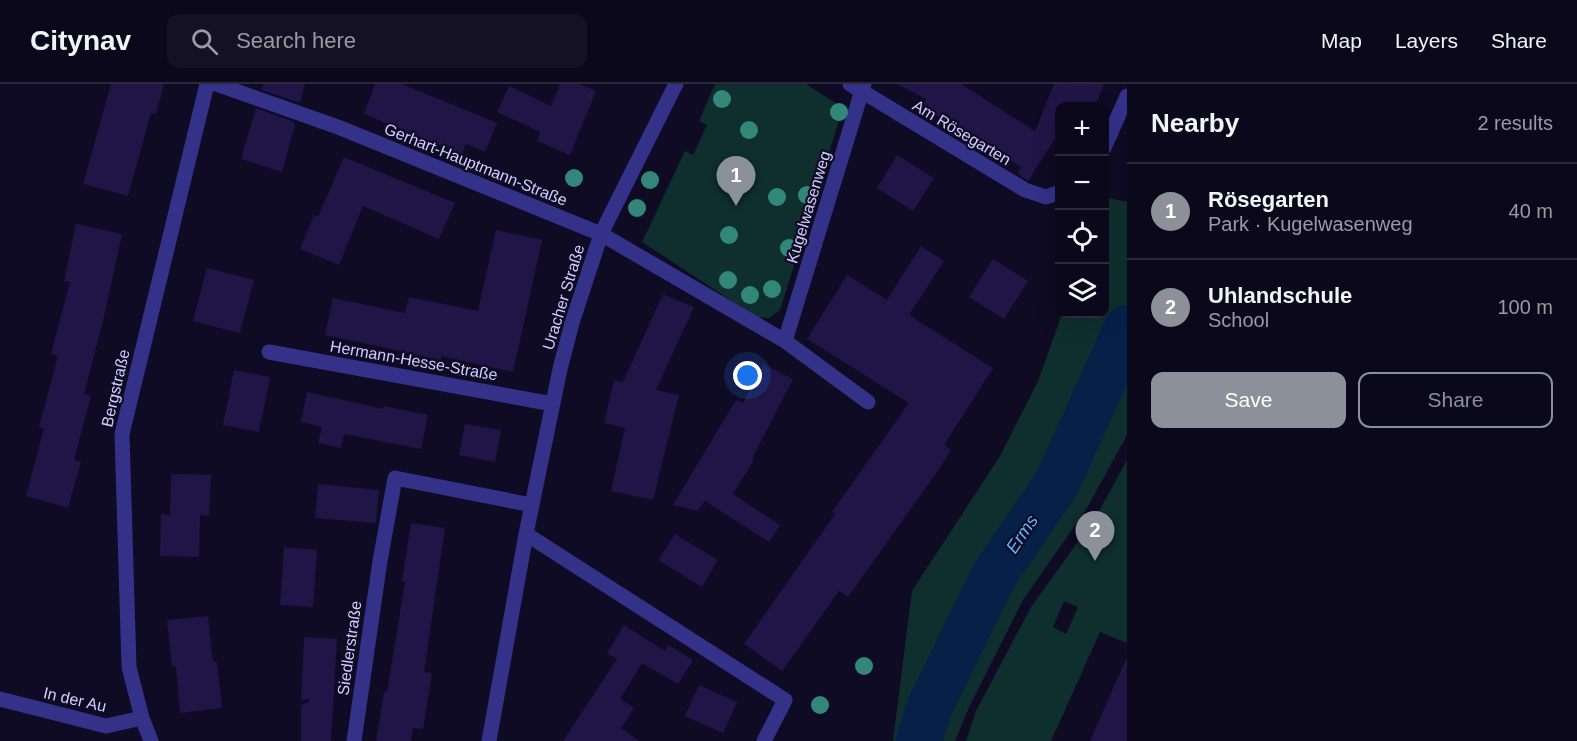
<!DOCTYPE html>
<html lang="en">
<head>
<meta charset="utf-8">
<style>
	:root { --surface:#0b081b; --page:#141124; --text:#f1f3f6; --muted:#9a9aa3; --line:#2b293a; --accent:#8c9099 }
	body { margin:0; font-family:Arial,sans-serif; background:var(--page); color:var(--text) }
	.controls { position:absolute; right:18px; top:18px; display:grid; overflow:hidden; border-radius:12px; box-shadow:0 6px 24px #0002 }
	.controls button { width:54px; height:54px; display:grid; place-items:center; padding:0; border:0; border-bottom:2px solid var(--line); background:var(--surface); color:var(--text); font:30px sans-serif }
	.you { position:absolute; left:748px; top:292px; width:21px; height:21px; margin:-15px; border:4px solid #fff; border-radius:50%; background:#1a73e8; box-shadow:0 0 0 9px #1a73e833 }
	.badge { display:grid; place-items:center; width:39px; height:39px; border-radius:50%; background:var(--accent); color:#fff; font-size:20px; font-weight:700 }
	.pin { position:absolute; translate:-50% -50px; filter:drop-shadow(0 2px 3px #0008) }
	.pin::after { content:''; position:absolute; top:32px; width:21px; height:18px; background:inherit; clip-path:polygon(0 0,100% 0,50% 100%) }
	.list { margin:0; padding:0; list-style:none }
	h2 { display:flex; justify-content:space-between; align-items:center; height:78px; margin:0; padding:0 24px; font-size:26px }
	h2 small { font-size:20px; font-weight:400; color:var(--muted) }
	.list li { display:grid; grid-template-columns:39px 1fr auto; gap:18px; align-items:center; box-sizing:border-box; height:96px; padding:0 24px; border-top:2px solid var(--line) }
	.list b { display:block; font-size:22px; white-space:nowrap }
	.list p { margin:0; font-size:20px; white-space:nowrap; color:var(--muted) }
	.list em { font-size:20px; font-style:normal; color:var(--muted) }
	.actions { display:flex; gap:12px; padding:18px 24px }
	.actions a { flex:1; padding:14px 0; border:2px solid var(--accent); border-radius:12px; text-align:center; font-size:21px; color:var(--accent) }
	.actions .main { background:var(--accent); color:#fff }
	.icon { flex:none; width:33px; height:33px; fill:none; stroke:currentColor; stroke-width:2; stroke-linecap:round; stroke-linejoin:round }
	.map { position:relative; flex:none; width:1127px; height:657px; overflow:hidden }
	header { display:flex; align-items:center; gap:36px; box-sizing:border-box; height:84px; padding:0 30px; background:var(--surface); border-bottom:2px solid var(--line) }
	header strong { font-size:28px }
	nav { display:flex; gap:33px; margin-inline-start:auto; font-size:21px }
	.search { width:420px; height:54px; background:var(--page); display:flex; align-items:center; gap:15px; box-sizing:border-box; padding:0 21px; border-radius:12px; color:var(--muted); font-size:22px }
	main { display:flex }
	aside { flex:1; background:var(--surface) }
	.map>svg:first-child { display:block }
	.green { fill:#0e2f2d; fill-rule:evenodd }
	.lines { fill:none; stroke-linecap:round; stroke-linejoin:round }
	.river { stroke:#062048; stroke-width:46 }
	.building { fill:#1f1647 }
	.minor { stroke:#333188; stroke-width:15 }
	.tree { fill:#32877a }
	.labels { text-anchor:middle; stroke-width:4.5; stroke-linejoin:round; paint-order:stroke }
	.street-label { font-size:16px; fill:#d3ceff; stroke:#0f0b24 }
	.water-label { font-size:18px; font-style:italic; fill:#5cb7ff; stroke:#0f0b24 }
</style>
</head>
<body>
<header>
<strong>Citynav</strong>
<div class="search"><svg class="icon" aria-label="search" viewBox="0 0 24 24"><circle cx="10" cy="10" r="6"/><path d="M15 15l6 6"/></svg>Search here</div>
<nav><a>Map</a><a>Layers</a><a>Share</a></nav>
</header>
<main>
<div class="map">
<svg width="1127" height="657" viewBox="0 0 1127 657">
	<rect width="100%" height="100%" fill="#0f0b24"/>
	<path class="green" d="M 715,0 L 806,0 L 840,22 L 842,27 L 780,226 L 769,234 L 756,233 L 642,158 L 685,67 L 693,71 L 707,41 L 699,37 Z
		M 1105,113 L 1127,118 L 1127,351 L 1087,424 L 1023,516 L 969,623 L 955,657 L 893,657 L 912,507 L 1000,372 L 1038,297 L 1062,230 L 1104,230 Z
		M 1127,376 L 1127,559 L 1100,548 L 1051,657 L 966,657 L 976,627 L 1031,523 L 1097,431 ZM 1064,517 L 1078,523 L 1066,550 L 1053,543 Z"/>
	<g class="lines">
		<path class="river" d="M 919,657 L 930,622 L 995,490 L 1057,399 L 1127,244"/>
	</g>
	<path class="building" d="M 111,0 L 164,0 L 156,30 L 151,29 L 128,112 L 83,100 Z
		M 263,0 L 305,0 L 300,19 L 262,6 Z
		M 375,0 L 402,0 L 497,39 L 485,68 L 466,60 L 462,70 L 364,30 Z
		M 560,0 L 579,0 L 596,7 L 570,71 L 537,57 L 540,48 L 497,28 L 509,2 L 551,22 Z
		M 897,0 L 961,0 L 1035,47 L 1054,0 L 1104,0 L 1095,22 L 1059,22 L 1059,48 L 1028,97 L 1018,90 L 1021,83 L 922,23 L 926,15 Z
		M 256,24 L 294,38 L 294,41 L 295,41 L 282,88 L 241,75 Z
		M 897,71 L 934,94 L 913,127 L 877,104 Z
		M 344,73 L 455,119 L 439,155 L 363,122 L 339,181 L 300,165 L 314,131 L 318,133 Z
		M 76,140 L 122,150 L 104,233 L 84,310 L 91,312 L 74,376 L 81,378 L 68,424 L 26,412 L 44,344 L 39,343 L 58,272 L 51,270 L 70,198 L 64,197 Z
		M 496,146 L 542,156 L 513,288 L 441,272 L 441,276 L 325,251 L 333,214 L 405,229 L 409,213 L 478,227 Z
		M 921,162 L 944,177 L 909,231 L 993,284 L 944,361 L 951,366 L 939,385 L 848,513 L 839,507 L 782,587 L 744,560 L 835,430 L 832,428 L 909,319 L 807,255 L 847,191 L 887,216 Z
		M 993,175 L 1028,197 L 1004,235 L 969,213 Z
		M 207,184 L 254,196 L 240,249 L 193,237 Z
		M 663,210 L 694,223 L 656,306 L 679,311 L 653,416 L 611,407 L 625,344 L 604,339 L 614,296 L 623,298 Z
		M 763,280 L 793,295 L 752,375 L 754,376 L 733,410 L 780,441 L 769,458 L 705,417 L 698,427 L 673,421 L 736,316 L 743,319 Z
		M 234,286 L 270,293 L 259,348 L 223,341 Z
		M 307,308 L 384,325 L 384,322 L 428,331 L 421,365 L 344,350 L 341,364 L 318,359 L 322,343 L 301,338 Z
		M 465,340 L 501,346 L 495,378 L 459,371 Z
		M 171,390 L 211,391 L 209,432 L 200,431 L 199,473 L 160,472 L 161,430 L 170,431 Z
		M 318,400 L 379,406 L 376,439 L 315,434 Z
		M 411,439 L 445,444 L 424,588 L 432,589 L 423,645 L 413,644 L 411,657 L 376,657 L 384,608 L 387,608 L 405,498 L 402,497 Z
		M 675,450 L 718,476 L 702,503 L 658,476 Z
		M 284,463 L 317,466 L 313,523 L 280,521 Z
		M 208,532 L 213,578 L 217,578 L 222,624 L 180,629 L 176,582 L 172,583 L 167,536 Z
		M 624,541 L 665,567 L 668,561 L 693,576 L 678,600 L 642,579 L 620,615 L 634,624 L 621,644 L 639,657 L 563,657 L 617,575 L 607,569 Z
		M 304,553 L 337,555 L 331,657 L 301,657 L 301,621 L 309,618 L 309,615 L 301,616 Z
		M 1127,573 L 1127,657 L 1090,657 Z
		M 699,601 L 737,618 L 723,649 L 685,632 Z"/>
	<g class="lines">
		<path class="minor" d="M 216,0 L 338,43 L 601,150 L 785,257 L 864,0
			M 850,0 L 1025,106 L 1046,113 L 1060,108
			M 1104,64 L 1127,12
			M 785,257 L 868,318
			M 269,268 L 553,320
			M 526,450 L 785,616 L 764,657
			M 0,615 L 106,642 L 142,634
			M 151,657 L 142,634 L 129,583 L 122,350 L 207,0
			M 354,657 L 380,477 L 395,394 L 532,421
			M 489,657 L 526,450 L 560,285 L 572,239 L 601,150 L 676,0"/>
	</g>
	<g class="tree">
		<circle cx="722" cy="15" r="9"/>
		<circle cx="839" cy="28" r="9"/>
		<circle cx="749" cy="46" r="9"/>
		<circle cx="574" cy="94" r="9"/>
		<circle cx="650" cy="96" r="9"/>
		<circle cx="807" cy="111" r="9"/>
		<circle cx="777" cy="113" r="9"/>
		<circle cx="637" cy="124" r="9"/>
		<circle cx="729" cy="151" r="9"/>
		<circle cx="789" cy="164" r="9"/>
		<circle cx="728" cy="196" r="9"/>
		<circle cx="772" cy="205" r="9"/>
		<circle cx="750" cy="211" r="9"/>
		<circle cx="864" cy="582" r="9"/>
		<circle cx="820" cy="621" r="9"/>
	</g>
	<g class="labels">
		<g class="street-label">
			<text transform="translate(962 48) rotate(31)" y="6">Am Rösegarten</text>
			<text transform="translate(476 80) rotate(22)" y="6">Gerhart-Hauptmann-Straße</text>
			<text transform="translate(808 123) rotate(-73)" y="6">Kugelwasenweg</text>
			<text transform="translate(563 213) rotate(-73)" y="6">Uracher Straße</text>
			<text transform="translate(414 276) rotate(10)" y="6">Hermann-Hesse-Straße</text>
			<text transform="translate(115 304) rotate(-77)" y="6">Bergstraße</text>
			<text transform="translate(349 564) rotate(-82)" y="6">Siedlerstraße</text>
			<text transform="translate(75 615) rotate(13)" y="6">In der Au</text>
		</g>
		<g class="water-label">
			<text transform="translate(1022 450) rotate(-56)" y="6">Erms</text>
		</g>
	</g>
</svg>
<div class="controls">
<button>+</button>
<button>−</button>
<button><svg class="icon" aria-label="locate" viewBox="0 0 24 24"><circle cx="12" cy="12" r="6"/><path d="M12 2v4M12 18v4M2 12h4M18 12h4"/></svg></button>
<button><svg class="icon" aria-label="layers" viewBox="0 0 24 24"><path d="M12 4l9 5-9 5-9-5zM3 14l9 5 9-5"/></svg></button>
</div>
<div class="you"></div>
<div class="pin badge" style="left:736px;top:122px">1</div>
<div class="pin badge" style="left:1095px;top:477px">2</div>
</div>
<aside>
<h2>Nearby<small>2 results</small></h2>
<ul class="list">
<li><span class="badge">1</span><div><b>Rösegarten</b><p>Park · Kugelwasenweg</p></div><em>40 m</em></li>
<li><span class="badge">2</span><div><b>Uhlandschule</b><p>School</p></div><em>100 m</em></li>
</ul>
<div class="actions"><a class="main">Save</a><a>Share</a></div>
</aside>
</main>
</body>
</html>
